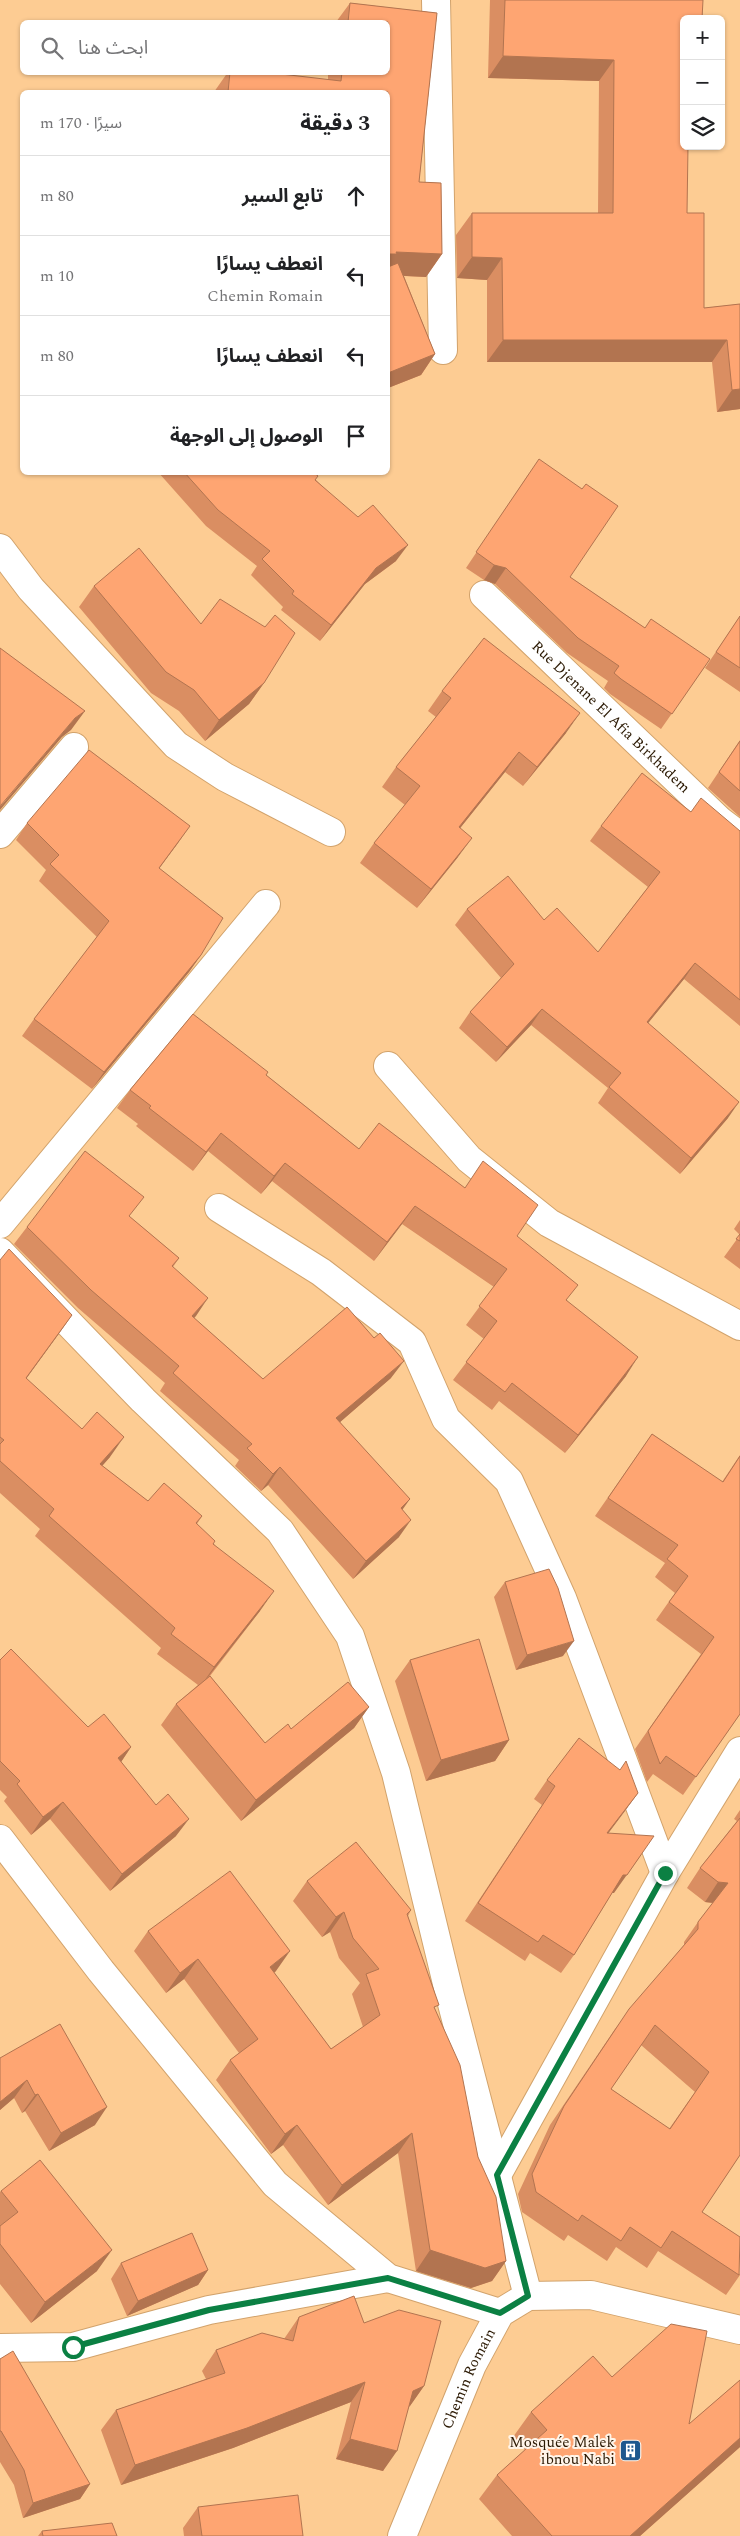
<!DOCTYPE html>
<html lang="ar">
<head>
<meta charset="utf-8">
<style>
	:root { --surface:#fff; --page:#f6f6f6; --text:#202124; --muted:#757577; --line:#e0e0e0 }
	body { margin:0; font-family:Spectral,"Noto Sans Arabic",serif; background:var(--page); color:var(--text); direction:rtl }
	.controls { position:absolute; right:15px; top:15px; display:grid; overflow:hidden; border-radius:8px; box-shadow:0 1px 4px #0004 }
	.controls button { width:45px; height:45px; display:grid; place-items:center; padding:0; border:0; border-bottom:1px solid var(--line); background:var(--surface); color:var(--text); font:25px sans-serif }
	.stop { position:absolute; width:15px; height:15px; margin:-11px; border:4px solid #0b8043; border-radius:50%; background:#fff }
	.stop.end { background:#0b8043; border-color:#fff; box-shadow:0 1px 5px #0008 }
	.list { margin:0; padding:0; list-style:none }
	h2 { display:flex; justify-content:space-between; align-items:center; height:65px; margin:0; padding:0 20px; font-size:21px }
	h2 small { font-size:16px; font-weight:400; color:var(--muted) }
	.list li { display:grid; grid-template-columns:32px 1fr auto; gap:15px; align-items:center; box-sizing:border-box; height:80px; padding:0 20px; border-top:1px solid var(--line) }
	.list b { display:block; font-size:19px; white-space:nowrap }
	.list p { margin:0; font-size:16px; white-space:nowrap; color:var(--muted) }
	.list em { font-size:16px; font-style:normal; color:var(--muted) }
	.icon { flex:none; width:28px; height:28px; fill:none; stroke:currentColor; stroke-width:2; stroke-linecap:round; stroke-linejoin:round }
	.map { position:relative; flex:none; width:740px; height:2536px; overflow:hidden; direction:ltr }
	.search { position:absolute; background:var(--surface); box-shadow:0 1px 4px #0004; left:20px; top:20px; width:370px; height:55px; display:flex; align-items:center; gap:12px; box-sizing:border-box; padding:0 18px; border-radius:8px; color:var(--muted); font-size:19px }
	.panel { position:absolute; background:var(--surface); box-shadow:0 1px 4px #0004; left:20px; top:90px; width:370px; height:385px; border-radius:8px; direction:rtl }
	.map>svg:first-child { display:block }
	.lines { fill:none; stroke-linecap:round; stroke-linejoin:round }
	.minor-casing { stroke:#d2a36c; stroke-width:30 }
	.minor { stroke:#fff; stroke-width:28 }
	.wall { fill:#da8e62; fill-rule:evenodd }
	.shaded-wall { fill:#b27450 }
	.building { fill:#fea572; stroke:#b27450; fill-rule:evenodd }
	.route { stroke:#0b8043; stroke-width:6 }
	.labels { text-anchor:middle; stroke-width:4; stroke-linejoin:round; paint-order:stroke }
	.street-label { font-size:15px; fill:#2b1903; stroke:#fff5ea }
	.poi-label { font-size:15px; fill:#2b1903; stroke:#fff5ea; text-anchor:end }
</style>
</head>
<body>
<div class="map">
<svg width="740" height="2536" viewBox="0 0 740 2536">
	<rect width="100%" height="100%" fill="#fdcc93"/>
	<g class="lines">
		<defs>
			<g id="minor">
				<path d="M 436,0 L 443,350"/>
				<path d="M 0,548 L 31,589 L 176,745 L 225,777 L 331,832"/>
				<path id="s1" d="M 484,595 L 720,821 L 740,836"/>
				<path d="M 0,834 L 74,747"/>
				<path d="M 388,1066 L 469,1159 L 549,1223 L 740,1326"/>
				<path d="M 219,1208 L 321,1272 L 412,1342 L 446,1419 L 509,1481 L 562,1598 L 665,1873"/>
				<path d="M 0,1224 L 266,904"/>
				<path d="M 0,1252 L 143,1400 L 280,1531 L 350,1636 L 396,1773 L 450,1996 L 528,2296"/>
				<path d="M 0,1839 L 101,1971 L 275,2184 L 388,2278 L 500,2313"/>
				<path d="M 497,2175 L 665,1873 L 740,1751"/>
				<path d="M 0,2348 L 73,2347 L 209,2310 L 388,2278"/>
				<path id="s2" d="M 402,2536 L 472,2365 L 500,2313 L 528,2296 L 591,2295 L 740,2330"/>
			</g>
		</defs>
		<use href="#minor" class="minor-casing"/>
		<use href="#minor" class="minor"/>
	</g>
	<path class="wall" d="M 490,0 L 703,0 L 684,19 L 687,213 L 704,308 L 740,304 L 740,409 L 717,412 L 712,362 L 487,362 L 487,280 L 457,278 L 456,235 L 472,213 L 598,213 L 599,81 L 488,78 Z
		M 350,3 L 437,13 L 419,182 L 441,183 L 442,254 L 426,277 L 404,276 L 435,354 L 421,375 L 388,388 L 388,92 L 214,92 L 228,72 L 264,72 L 328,80 L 328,72 L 388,72 L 388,22 L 336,22 Z
		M 158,472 L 313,472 L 316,480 L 396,561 L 365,584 L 320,641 L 281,610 L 283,607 L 251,575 L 257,566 L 206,526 Z
		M 528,475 L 570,577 L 645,628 L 710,659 L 661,729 L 610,694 L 604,688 L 608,681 L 567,653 L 495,584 L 484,580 L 466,568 Z
		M 94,586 L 201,624 L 264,683 L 249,704 L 205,741 L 179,711 L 151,693 L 79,607 Z
		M 740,616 L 740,692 L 705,668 Z
		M 442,691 L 566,733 L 523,786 L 505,772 L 460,828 L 458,857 L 417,908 L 360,863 L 374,843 L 405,805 L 382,787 L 396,767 L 436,717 L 428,711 Z
		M 740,740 L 740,817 L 708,788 Z
		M 691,812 L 740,831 L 740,1026 L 684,979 L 648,1023 L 728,1118 L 680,1174 L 598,1103 L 608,1088 L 531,1025 L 496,1062 L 459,1028 L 470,1012 L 501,978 L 455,925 L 467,909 L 544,920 L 598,952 L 648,887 L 590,841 L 601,826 Z
		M 27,823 L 178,843 L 159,868 L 201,955 L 189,972 L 92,1089 L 22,1036 L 34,1019 L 97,937 L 39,881 L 46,870 L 16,840 Z
		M 266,1075 L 359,1149 L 517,1236 L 626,1376 L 565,1453 L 499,1401 L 492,1410 L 453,1380 L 484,1339 L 466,1325 L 494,1287 L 402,1224 L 374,1261 L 272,1181 L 261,1194 L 208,1151 L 193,1171 L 136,1126 L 138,1124 L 117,1108 L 130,1090 Z
		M 130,1217 L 179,1258 L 173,1267 L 194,1318 L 263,1379 L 391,1378 L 340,1422 L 402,1510 L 399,1537 L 353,1579 L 268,1485 L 261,1491 L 235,1466 L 239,1460 L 160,1391 L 165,1383 L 78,1308 L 14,1244 L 27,1227 Z
		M 740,1220 L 740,1269 L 724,1257 L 740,1235 L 734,1229 Z
		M 0,1260 L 72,1315 L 26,1379 L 110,1457 L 102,1466 L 148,1501 L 202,1516 L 197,1524 L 214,1544 L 260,1611 L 210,1676 L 265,1743 L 291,1729 L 369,1707 L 354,1728 L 241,1821 L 161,1725 L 176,1704 L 198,1685 L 157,1654 L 161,1648 L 35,1536 L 40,1529 L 0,1493 Z
		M 652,1434 L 722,1482 L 740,1455 L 740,1714 L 683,1795 L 653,1774 L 647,1782 L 635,1749 L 701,1654 L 656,1620 L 675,1593 L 655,1577 L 665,1563 L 595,1516 Z
		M 505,1582 L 563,1656 L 516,1670 L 494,1597 Z
		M 0,1660 L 88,1727 L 131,1747 L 121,1762 L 176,1836 L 110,1891 L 50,1819 L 31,1835 L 4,1801 L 7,1797 L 0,1790 Z
		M 410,1660 L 509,1740 L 495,1761 L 426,1781 L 395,1681 Z
		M 547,1780 L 638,1793 L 608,1833 L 614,1893 L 612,1893 L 574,1955 L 561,1973 L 530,1953 L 525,1961 L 465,1921 L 542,1805 L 534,1799 Z
		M 740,1810 L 740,2155 L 702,2212 L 740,2275 L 726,2295 L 658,2251 L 647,2268 L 616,2247 L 607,2261 L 568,2235 L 564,2241 L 522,2212 L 518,2194 L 550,2125 L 615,2029 L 684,1945 L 684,1942 L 698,1922 L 713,1903 L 705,1902 L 687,1888 L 700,1868 L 737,1821 L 734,1819 ZM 641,2045 L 695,2092 L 669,2129 L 611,2089 Z
		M 307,1881 L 411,1910 L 408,1916 L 478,2157 L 506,2261 L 492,2281 L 471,2288 L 416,2271 L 398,2153 L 328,2205 L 283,2145 L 271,2154 L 216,2080 L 230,2060 L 239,2053 L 184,1979 L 166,1993 L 134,1951 L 148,1931 L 276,1971 L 274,1973 L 331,2049 L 363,2027 L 352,1994 L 360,1983 L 339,1958 L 330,1932 L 322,1937 L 293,1901 Z
		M 0,2058 L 95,2125 L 49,2151 L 25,2111 L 22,2113 L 14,2098 L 0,2110 Z
		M 1,2191 L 97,2271 L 31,2323 L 0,2284 L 0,2192 Z
		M 121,2263 L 208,2270 L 198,2285 L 127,2316 L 111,2279 Z
		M 299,2317 L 364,2323 L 424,2386 L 409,2407 L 383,2471 L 336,2459 L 351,2402 L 233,2448 L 121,2485 L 101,2430 L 116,2410 L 206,2379 L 202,2371 L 216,2350 L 284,2339 Z
		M 0,2359 L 90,2484 L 80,2499 L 23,2518 L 14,2485 L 0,2462 Z
		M 612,2377 L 689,2424 L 740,2380 L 740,2447 L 640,2536 L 512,2536 L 479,2499 L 497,2475 L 525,2450 L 513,2437 L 531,2412 Z
		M 198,2507 L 303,2536 L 184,2536 L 183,2528 Z
		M 42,2531 L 117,2536 L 38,2536 Z"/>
	<path class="shaded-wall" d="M 503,56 L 614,60 L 599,81 L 488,78 Z
		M 396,252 L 442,254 L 426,277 L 388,275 L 388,254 Z
		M 472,257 L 502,258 L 487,280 L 457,278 Z
		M 503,340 L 727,340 L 712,362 L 487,362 Z
		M 435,354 L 421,375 L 388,388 L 388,373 Z
		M 740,389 L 740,409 L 717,412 L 732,390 Z
		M 408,545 L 396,561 L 365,584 L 320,641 L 331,625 L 376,568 Z
		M 494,565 L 506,568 L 495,584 L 484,580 Z
		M 264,683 L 249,704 L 205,741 L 219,720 Z
		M 85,711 L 71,730 L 62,737 L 0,810 L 0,807 L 75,718 Z
		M 580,713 L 566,733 L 523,786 L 537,767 Z
		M 519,752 L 505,772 L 445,847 L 459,827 Z
		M 190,826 L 178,843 L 147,885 L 159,868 Z
		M 472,838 L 458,857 L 417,908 L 431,889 Z
		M 201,955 L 189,972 L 92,1089 L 104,1072 Z
		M 695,963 L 684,979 L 636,1038 L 647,1022 Z
		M 542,1009 L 531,1025 L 496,1062 L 507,1047 Z
		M 739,1102 L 728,1118 L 680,1174 L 691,1158 Z
		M 221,1133 L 208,1151 L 193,1171 L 206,1152 Z
		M 285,1163 L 272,1181 L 261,1194 L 274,1176 Z
		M 415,1206 L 402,1224 L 374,1261 L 387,1242 Z
		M 208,1298 L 196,1316 L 180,1334 L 192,1316 Z
		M 72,1315 L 58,1335 L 12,1398 L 26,1378 Z
		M 638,1357 L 626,1376 L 565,1453 L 578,1435 Z
		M 404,1361 L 391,1378 L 324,1436 L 336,1418 Z
		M 124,1437 L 110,1457 L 86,1484 L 100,1464 Z
		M 280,1467 L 268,1485 L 261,1491 L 273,1474 Z
		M 410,1499 L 398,1516 L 401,1508 Z
		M 411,1520 L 399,1537 L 353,1579 L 366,1561 Z
		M 274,1591 L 260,1611 L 200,1687 L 214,1667 Z
		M 574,1641 L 563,1656 L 516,1670 L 527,1655 Z
		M 369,1707 L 354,1728 L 241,1821 L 256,1800 Z
		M 509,1740 L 495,1761 L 426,1781 L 441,1760 Z
		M 131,1747 L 119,1765 L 118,1758 Z
		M 638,1793 L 625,1811 L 595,1851 L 607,1833 Z
		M 63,1802 L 50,1819 L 31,1835 L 43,1817 Z
		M 189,1819 L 176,1836 L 110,1891 L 122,1874 Z
		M 641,1855 L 614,1893 L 610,1893 L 623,1875 Z
		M 718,1882 L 728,1883 L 714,1903 L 705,1902 Z
		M 344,1912 L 330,1932 L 322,1937 L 336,1917 Z
		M 290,1951 L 276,1971 L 256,1987 L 270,1967 Z
		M 198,1959 L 184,1979 L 166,1993 L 180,1973 Z
		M 27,2080 L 14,2098 L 0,2110 L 0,2102 Z
		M 38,2094 L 25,2111 L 22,2113 L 35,2095 Z
		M 107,2107 L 95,2125 L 49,2151 L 61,2133 Z
		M 297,2125 L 283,2145 L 271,2154 L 285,2134 Z
		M 412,2133 L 398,2153 L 328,2205 L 342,2185 Z
		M 112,2250 L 97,2271 L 31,2323 L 45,2302 Z
		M 430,2250 L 506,2261 L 492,2281 L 471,2288 L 416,2271 Z
		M 208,2270 L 198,2285 L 127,2316 L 138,2301 Z
		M 365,2382 L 351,2402 L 233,2448 L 121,2485 L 135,2465 Z
		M 424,2386 L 410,2406 L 399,2411 L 413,2391 Z
		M 740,2438 L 740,2447 L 640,2536 L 630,2536 Z
		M 350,2439 L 397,2451 L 383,2471 L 336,2459 Z
		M 90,2484 L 80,2499 L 23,2518 L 33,2503 Z"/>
	<path class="building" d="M 505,0 L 703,0 L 702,19 L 684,19 L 684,146 L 688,146 L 687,213 L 704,213 L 704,308 L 740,304 L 740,389 L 732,390 L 727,340 L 503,340 L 502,258 L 472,257 L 472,213 L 613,213 L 614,60 L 503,56 Z
		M 350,3 L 437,13 L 419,182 L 441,183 L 442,254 L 396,252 L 397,254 L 388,254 L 388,92 L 228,92 L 230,72 L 264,72 L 341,81 L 342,72 L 388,72 L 388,22 L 348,22 Z
		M 398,263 L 435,354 L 388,373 L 388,267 Z
		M 539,459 L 582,489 L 586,484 L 618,506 L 570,577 L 645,628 L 651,619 L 710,659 L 672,714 L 621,679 L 614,673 L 619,666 L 578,638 L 506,568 L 494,565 L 476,552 Z
		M 184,472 L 313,472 L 318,476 L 315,480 L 358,517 L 373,505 L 408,545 L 376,568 L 331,625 L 292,594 L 294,591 L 262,559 L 270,551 L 218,510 Z
		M 139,548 L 201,624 L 220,599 L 265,627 L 275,615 L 295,633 L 264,683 L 219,720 L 194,690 L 166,672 L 94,586 Z
		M 740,616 L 740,668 L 716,652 Z
		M 484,638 L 580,713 L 537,767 L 519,752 L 459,827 L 472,838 L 431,889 L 374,843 L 420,786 L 396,767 L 451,698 L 442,691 Z
		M 0,648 L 85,711 L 75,718 L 1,805 L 0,809 Z
		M 740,741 L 740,791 L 719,772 Z
		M 89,750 L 190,826 L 159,868 L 223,918 L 201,955 L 104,1072 L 34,1019 L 109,921 L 50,864 L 59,855 L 27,823 Z
		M 642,773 L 691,812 L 701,798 L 740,831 L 740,1000 L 695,963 L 647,1022 L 739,1102 L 691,1158 L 609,1087 L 621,1073 L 542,1009 L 507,1047 L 470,1012 L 514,964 L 467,909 L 508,876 L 544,920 L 557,908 L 598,952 L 660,872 L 601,826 Z
		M 193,1014 L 268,1072 L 266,1075 L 359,1149 L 379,1123 L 465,1188 L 483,1161 L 538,1205 L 517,1236 L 578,1285 L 566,1300 L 638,1357 L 578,1435 L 512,1383 L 505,1392 L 466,1362 L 497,1321 L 479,1306 L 507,1269 L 415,1206 L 387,1242 L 285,1163 L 274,1176 L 221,1133 L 206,1152 L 149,1108 L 151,1106 L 130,1090 Z
		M 85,1151 L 144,1197 L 129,1216 L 179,1258 L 172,1266 L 208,1298 L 192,1316 L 263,1379 L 347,1307 L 374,1338 L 380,1333 L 404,1361 L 336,1418 L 410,1499 L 401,1508 L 411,1520 L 366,1561 L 280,1467 L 273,1474 L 247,1448 L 252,1444 L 173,1373 L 179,1366 L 91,1290 L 27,1227 Z
		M 740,1234 L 740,1241 L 736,1239 Z
		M 9,1249 L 72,1315 L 26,1378 L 82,1429 L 97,1412 L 124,1437 L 100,1464 L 148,1501 L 164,1483 L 202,1516 L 196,1523 L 215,1541 L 213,1544 L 274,1591 L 214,1667 L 171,1634 L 175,1628 L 49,1516 L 54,1509 L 0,1461 L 0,1444 L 4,1440 L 0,1437 L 0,1260 Z
		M 652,1434 L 723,1482 L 740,1456 L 740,1714 L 696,1777 L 666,1756 L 660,1764 L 648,1731 L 714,1637 L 669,1602 L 688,1576 L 667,1559 L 678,1545 L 608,1498 Z
		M 549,1569 L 558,1588 L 574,1641 L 527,1655 L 505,1582 Z
		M 479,1639 L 509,1740 L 441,1760 L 410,1660 Z
		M 11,1649 L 88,1727 L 104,1714 L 131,1747 L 118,1758 L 156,1805 L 168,1794 L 189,1819 L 122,1874 L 63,1802 L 43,1817 L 17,1784 L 20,1781 L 0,1761 L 0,1660 Z
		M 210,1676 L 265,1743 L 288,1724 L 291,1729 L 348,1682 L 369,1707 L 256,1800 L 176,1704 Z
		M 579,1738 L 620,1770 L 626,1761 L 638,1793 L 607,1833 L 654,1836 L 627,1875 L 623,1875 L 574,1955 L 543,1935 L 538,1942 L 478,1903 L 555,1786 L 547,1780 Z
		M 740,1818 L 740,2155 L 702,2212 L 740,2237 L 739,2275 L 672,2231 L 661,2248 L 630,2227 L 621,2241 L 582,2215 L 578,2221 L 536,2192 L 532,2174 L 564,2106 L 629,2009 L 698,1929 L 698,1922 L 728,1883 L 718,1882 L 700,1868 ZM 655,2025 L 709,2072 L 670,2129 L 611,2089 Z
		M 356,1842 L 411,1910 L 407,1914 L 439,2005 L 434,2007 L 460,2065 L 478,2157 L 496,2197 L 506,2261 L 485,2268 L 430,2250 L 412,2133 L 342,2185 L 297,2125 L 285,2134 L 230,2060 L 258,2039 L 198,1959 L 180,1973 L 148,1931 L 230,1871 L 290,1951 L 270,1967 L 331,2049 L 380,2015 L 366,1974 L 379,1969 L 353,1938 L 344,1912 L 336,1917 L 307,1881 Z
		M 60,2024 L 107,2107 L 61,2133 L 38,2094 L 35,2095 L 27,2080 L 0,2102 L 0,2058 Z
		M 40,2160 L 112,2250 L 45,2302 L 0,2244 L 0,2226 L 18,2212 L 1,2191 Z
		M 192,2233 L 208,2270 L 138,2301 L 121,2263 Z
		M 354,2296 L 364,2323 L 399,2310 L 441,2321 L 424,2386 L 413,2391 L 397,2451 L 350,2439 L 365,2382 L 247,2428 L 135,2465 L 116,2410 L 225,2373 L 216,2350 L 262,2333 L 293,2341 L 299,2317 Z
		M 671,2324 L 707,2331 L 689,2424 L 740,2380 L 740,2438 L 630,2536 L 552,2536 L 497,2475 L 547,2430 L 531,2412 L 593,2356 L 612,2377 Z
		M 13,2351 L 90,2484 L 33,2503 L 24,2470 L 1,2431 L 0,2431 L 0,2359 Z
		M 298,2495 L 303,2536 L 202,2536 L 198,2507 Z
		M 112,2523 L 117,2536 L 43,2536 L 42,2531 Z"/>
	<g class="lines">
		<path class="route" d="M 73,2347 L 209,2310 L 388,2278 L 500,2313 L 528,2296 L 497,2175 L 665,1873"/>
	</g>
	<defs>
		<symbol id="building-square" viewBox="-11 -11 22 22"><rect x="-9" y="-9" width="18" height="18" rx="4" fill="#1d588f" stroke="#fff5ea"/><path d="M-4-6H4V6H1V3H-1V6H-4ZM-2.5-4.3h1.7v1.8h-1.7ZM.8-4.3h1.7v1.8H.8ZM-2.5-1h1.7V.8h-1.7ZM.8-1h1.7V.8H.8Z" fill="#fff"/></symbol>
	</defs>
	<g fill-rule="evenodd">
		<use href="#building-square" x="618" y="2438" width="25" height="25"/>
	</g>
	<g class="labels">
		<g class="street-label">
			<text dy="5" stroke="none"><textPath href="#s1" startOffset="176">Rue Djenane El Afia Birkhadem</textPath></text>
			<text dy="5" stroke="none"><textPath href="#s2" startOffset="171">Chemin Romain</textPath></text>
		</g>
		<g class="poi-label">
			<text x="615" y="2447">Mosquée Malek<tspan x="615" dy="17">ibnou Nabi</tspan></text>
		</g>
	</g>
</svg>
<div class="controls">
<button>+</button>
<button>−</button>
<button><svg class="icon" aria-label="layers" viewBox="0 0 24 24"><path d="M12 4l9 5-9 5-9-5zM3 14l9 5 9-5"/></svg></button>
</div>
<div class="stop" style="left:73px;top:2347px"></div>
<div class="stop end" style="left:665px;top:1873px"></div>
<div class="search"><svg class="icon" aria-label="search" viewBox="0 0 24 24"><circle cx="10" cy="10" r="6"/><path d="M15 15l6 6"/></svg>ابحث هنا</div>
<section class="panel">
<h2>3 دقيقة<small>سيرًا · 170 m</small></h2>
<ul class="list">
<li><svg class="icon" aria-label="ahead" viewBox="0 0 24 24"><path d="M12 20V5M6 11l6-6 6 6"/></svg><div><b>تابع السير</b></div><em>80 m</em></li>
<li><svg class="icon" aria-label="left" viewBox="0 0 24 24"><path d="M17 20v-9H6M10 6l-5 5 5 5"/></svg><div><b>انعطف يسارًا</b><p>Chemin Romain</p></div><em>10 m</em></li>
<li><svg class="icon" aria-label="left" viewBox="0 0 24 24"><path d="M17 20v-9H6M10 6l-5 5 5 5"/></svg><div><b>انعطف يسارًا</b></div><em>80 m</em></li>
<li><svg class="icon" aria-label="arrive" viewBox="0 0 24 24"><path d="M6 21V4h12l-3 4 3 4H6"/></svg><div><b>الوصول إلى الوجهة</b></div></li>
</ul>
</section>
</div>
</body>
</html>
